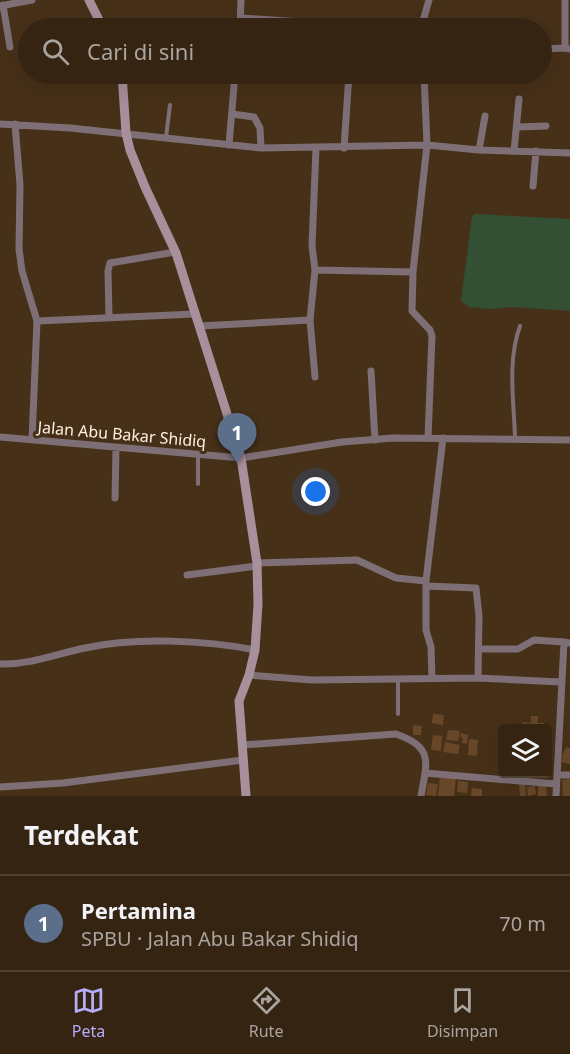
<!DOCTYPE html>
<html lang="id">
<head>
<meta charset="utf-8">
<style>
	:root { --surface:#352412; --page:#3d2c1b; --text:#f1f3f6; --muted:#aaa49f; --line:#4f4132; --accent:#b6acf8 }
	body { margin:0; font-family:"Noto Sans",sans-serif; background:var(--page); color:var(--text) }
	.controls { position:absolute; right:18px; bottom:18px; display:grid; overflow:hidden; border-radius:6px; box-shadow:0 6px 24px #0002 }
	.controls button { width:54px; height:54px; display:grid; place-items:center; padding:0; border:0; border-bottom:2px solid var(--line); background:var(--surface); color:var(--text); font:30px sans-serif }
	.you { position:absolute; left:316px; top:492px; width:21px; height:21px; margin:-15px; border:4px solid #fff; border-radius:50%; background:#1a73e8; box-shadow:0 0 0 9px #1a73e833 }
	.badge { display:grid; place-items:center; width:39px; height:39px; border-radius:50%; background:var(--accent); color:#fff; font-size:20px; font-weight:700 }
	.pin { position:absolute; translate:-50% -50px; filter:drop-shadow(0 2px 3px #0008) }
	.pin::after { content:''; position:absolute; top:32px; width:21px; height:18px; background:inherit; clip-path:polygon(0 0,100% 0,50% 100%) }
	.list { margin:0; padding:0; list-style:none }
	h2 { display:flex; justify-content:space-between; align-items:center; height:78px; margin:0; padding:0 24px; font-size:26px }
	h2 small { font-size:20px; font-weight:400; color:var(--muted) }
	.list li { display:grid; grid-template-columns:39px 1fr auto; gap:18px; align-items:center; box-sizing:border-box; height:96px; padding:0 24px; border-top:2px solid var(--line) }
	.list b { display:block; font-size:22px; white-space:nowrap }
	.list p { margin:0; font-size:20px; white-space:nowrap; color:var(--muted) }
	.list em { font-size:20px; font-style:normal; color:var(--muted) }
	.icon { flex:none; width:33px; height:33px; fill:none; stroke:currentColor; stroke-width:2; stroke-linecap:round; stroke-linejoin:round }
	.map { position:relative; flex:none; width:570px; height:796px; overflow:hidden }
	.search { position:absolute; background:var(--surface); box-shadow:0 6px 24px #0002; left:18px; right:18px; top:18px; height:66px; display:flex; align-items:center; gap:15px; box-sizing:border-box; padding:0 21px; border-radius:33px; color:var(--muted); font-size:22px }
	.sheet { height:174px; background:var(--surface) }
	nav { display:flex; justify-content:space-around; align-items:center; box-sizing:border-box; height:84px; border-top:2px solid var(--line); background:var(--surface); font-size:16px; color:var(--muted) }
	nav a { display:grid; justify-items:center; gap:3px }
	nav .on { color:var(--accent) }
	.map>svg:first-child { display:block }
	.green { fill:#345034 }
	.building { fill:#674727 }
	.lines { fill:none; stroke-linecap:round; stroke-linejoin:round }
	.lane { stroke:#7e6f77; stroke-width:4 }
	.street { stroke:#7e6f77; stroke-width:7 }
	.secondary { stroke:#a78f9c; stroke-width:9 }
	.labels { text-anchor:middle; stroke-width:6; stroke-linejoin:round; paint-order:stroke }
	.street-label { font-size:16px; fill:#ffefe1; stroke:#473018 }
</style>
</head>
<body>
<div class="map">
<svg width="570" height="796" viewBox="0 0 570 796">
	<rect width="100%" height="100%" fill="#473018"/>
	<path class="green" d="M 475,214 L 570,219 L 570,311 L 513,307 L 489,309 L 469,307 L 461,301 L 472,216 Z"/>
	<path class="building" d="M 433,714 L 444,715 L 443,725 L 432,723 Z
		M 531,716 L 538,716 L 538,723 L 544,723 L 544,728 L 522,728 L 522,722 L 531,723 Z
		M 413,725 L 422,726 L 421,735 L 413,735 Z
		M 448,730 L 460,731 L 458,741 L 446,740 Z
		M 461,733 L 468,735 L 467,744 L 462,743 L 463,738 L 460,737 Z
		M 433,735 L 442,736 L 441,751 L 431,750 Z
		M 469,739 L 478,740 L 477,756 L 468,755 Z
		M 445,742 L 460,745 L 458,754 L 443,752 Z
		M 566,747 L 570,748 L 570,764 L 561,762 L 563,757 L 561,757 Z
		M 440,775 L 456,776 L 454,796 L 438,796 Z
		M 570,779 L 570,796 L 563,796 L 562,780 Z
		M 458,781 L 468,782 L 467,793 L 457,792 Z
		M 525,782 L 526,796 L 520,796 L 519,783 Z
		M 428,783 L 438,784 L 436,796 L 426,795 Z
		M 538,784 L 546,784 L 547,796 L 538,796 Z
		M 535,786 L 536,794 L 528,796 L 527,787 Z
		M 472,788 L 482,789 L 482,796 L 471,796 Z"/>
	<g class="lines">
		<path class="lane" d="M 166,137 L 170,105
			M 515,438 C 514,401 507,362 520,326
			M 198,484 L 198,455
			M 398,714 L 398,680"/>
		<path class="street" d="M 565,0 L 565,48 L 570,49
			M 3,5 L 10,47
			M 0,6 L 32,0
			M 241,18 L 389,28
			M 240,28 L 241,0
			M 421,28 L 429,0
			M 542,49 L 565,48
			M 232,114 L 254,117 L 260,128 L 261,148
			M 0,124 L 70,128 L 261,148 L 427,145 L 479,150 L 570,153
			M 15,124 L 20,185 L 19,249 L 22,271 L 37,321
			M 517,127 L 546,126
			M 229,145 L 235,74
			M 344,148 L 349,74
			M 479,150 L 485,116
			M 514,151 L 519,99
			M 533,186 L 536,151
			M 315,270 L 312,246 L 316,148
			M 413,272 L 412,311 L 430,330 L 432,336 L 428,438
			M 109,317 L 108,271 L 110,263 L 175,252
			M 200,326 L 310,320
			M 371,371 L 375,440
			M 315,377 L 310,320 L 315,270 L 413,272 L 427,145 L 424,74
			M 0,437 L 241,458 L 342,442 L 393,438 L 570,440
			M 32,439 L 37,321 L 195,314
			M 115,498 L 116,448
			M 257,563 L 357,560 L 396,578 L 426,581 L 443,438
			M 187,575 L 257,566
			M 426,584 L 426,630 L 431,647 L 432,679
			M 426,586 L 476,588 L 479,616 L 478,678
			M 479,649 L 518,649 L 534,640 L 564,642
			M 0,664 C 30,665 56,654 85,648 C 134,637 206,640 255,650
			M 249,675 L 312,680 L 478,678 L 561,682
			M 242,745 L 396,734 C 434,747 427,762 421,796
			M 425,773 L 556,784
			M 557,775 L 570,775
			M 0,787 L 63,783 L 243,760
			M 556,796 L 564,642 L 570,643"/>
		<path class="secondary" d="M 89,0 L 103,28
			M 122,74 L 126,133 L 130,150 L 145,187 L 176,253 L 241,458 L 257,563 L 258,604 L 255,650 L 249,675 L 239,701 L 246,796"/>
	</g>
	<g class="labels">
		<g class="street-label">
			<text transform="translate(122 434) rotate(5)" y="6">Jalan Abu Bakar Shidiq</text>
		</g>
	</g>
</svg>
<div class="controls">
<button><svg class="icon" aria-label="layers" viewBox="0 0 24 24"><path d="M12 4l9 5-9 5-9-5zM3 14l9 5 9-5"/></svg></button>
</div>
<div class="you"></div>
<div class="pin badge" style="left:237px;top:463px;background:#5c6f8a">1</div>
<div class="search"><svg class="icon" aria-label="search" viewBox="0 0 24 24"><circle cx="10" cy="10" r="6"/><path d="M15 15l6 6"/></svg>Cari di sini</div>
</div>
<section class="sheet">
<h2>Terdekat<small></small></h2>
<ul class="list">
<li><span class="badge" style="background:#5c6f8a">1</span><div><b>Pertamina</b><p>SPBU · Jalan Abu Bakar Shidiq</p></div><em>70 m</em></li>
</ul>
</section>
<nav>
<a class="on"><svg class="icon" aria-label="map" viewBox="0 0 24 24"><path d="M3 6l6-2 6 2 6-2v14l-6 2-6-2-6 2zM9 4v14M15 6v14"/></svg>Peta</a>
<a><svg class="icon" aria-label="directions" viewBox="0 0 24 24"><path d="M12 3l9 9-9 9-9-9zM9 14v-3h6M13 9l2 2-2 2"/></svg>Rute</a>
<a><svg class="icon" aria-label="saved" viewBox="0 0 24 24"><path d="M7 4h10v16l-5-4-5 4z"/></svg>Disimpan</a>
</nav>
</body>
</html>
